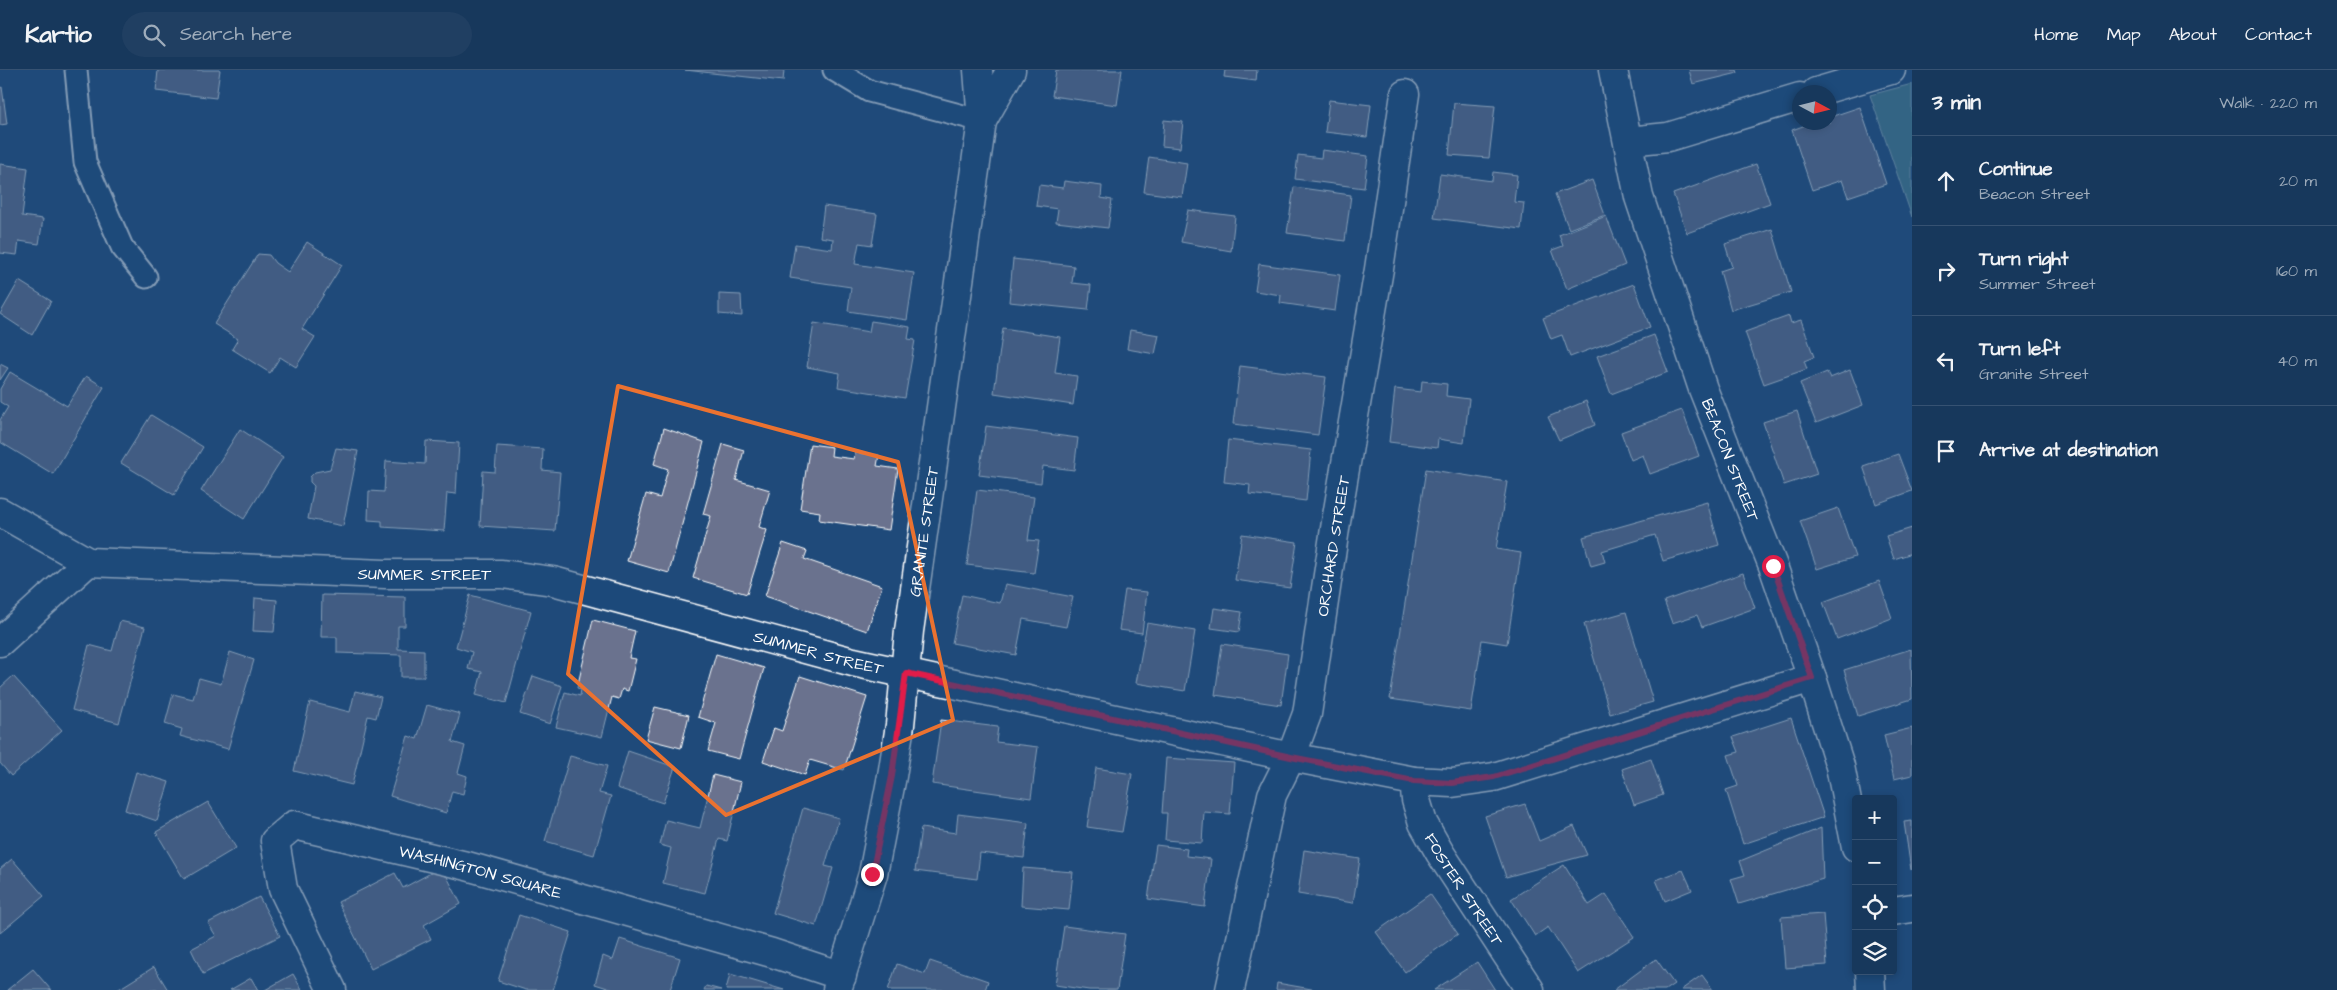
<!DOCTYPE html>
<html lang="en">
<head>
<meta charset="utf-8">
<style>
	:root { --surface:#17385c; --page:#203f62; --text:#f1f3f6; --muted:#9eacbb; --line:#365272 }
	body { margin:0; font-family:"Architects Daughter",sans-serif; background:var(--page); color:var(--text) }
	.controls { position:absolute; right:15px; bottom:15px; display:grid; overflow:hidden; border-radius:5px; box-shadow:0 2px 8px #0003 }
	.controls button { width:45px; height:45px; display:grid; place-items:center; padding:0; border:0; border-bottom:1px solid var(--line); background:var(--surface); color:var(--text); font:25px sans-serif }
	.compass { position:absolute; left:1792px; top:15px; width:45px; height:45px; border-radius:50%; background:var(--surface); box-shadow:0 2px 8px #0003; rotate:97deg }
	.stop { position:absolute; width:15px; height:15px; margin:-11px; border:4px solid #e11d48; border-radius:50%; background:#fff }
	.stop.end { background:#e11d48; border-color:#fff; box-shadow:0 1px 5px #0008 }
	.list { margin:0; padding:0; list-style:none }
	h2 { display:flex; justify-content:space-between; align-items:center; height:65px; margin:0; padding:0 20px; font-size:21px }
	h2 small { font-size:16px; font-weight:400; color:var(--muted) }
	.list li { display:grid; grid-template-columns:32px 1fr auto; gap:15px; align-items:center; box-sizing:border-box; height:90px; padding:0 20px; border-top:1px solid var(--line) }
	.list b { display:block; font-size:19px; white-space:nowrap }
	.list p { margin:0; font-size:16px; white-space:nowrap; color:var(--muted) }
	.list em { font-size:16px; font-style:normal; color:var(--muted) }
	.icon { flex:none; width:28px; height:28px; fill:none; stroke:currentColor; stroke-width:2; stroke-linecap:round; stroke-linejoin:round }
	.map { position:relative; flex:none; width:1912px; height:920px; overflow:hidden }
	header { display:flex; align-items:center; gap:30px; box-sizing:border-box; height:70px; padding:0 25px; background:var(--surface); border-bottom:1px solid var(--line) }
	header strong { font-size:24px }
	nav { display:flex; gap:28px; margin-inline-start:auto; font-size:18px }
	.search { width:350px; height:45px; background:var(--page); display:flex; align-items:center; gap:12px; box-sizing:border-box; padding:0 18px; border-radius:28px; color:var(--muted); font-size:19px }
	main { display:flex }
	aside { flex:1; background:var(--surface) }
	.map>svg:first-child { display:block }
	.green { fill:#4e8390; stroke:#a6c1c8 }
	.building { fill:#6a728e; stroke:#fff }
	.lines { fill:none; stroke-linecap:round; stroke-linejoin:round }
	.service-casing { stroke:#fff; stroke-width:25 }
	.minor-casing { stroke:#fff; stroke-width:31 }
	.service { stroke:#1f4a7a; stroke-width:21 }
	.minor { stroke:#1f4a7a; stroke-width:28 }
	.route { stroke:#e11d48; stroke-width:6 }
	.marked { fill:none; stroke:#eb7230; stroke-width:4; stroke-linejoin:round }
	.labels { text-anchor:middle; stroke-width:5; stroke-linejoin:round; paint-order:stroke }
	.street-label { font-size:16px; fill:#fff; stroke:#1f4a7a }
</style>
</head>
<body>
<header>
<strong>Kartio</strong>
<div class="search"><svg class="icon" aria-label="search" viewBox="0 0 24 24"><circle cx="10" cy="10" r="6"/><path d="M15 15l6 6"/></svg>Search here</div>
<nav><a>Home</a><a>Map</a><a>About</a><a>Contact</a></nav>
</header>
<main>
<div class="map">
<svg width="1912" height="920" viewBox="0 0 1912 920">
	<rect width="100%" height="100%" fill="#1f4a7a"/>
	<filter id="ink" filterUnits="userSpaceOnUse"><feTurbulence type="fractalNoise" baseFrequency=".02" numOctaves="2"/><feDisplacementMap in="SourceGraphic" scale="10" xChannelSelector="R" yChannelSelector="G"/><feConvolveMatrix kernelMatrix="1 2 1 2 8 2 1 2 1" color-interpolation-filters="sRGB"/></filter>
	<g filter="url(#ink)">
		<path class="green" d="M 1912,14 L 1912,147 L 1870,25 Z"/>
		<path class="building" d="M 158,0 L 220,0 L 216,28 L 156,21 Z
			M 685,0 L 784,0 L 783,11 Z
			M 1056,0 L 1122,0 L 1117,35 L 1052,26 Z
			M 1225,0 L 1257,0 L 1256,11 L 1224,7 Z
			M 1689,0 L 1737,0 L 1738,3 L 1693,14 Z
			M 2,17 L 7,54 L 0,55 L 0,18 Z
			M 1329,30 L 1371,35 L 1367,67 L 1325,62 Z
			M 1454,33 L 1495,36 L 1489,88 L 1449,85 Z
			M 1860,37 L 1886,114 L 1848,127 L 1842,110 L 1812,120 L 1792,60 L 1814,52 L 1830,52 L 1830,47 Z
			M 1164,50 L 1183,52 L 1180,78 L 1162,76 Z
			M 1322,80 L 1368,86 L 1364,118 L 1295,109 L 1298,85 L 1321,88 Z
			M 1149,87 L 1187,93 L 1182,127 L 1144,122 Z
			M 0,94 L 28,98 L 22,146 L 43,149 L 39,174 L 19,171 L 17,185 L 0,183 Z
			M 1756,94 L 1770,133 L 1687,163 L 1673,124 Z
			M 1493,102 L 1517,105 L 1514,132 L 1524,133 L 1521,159 L 1434,148 L 1440,104 L 1492,111 Z
			M 1592,110 L 1605,145 L 1569,159 L 1555,124 Z
			M 1064,111 L 1102,116 L 1101,128 L 1112,130 L 1108,158 L 1056,152 L 1058,139 L 1036,136 L 1039,115 L 1063,118 Z
			M 1294,117 L 1351,125 L 1345,171 L 1287,163 Z
			M 824,136 L 877,144 L 872,175 L 859,173 L 855,194 L 914,203 L 907,250 L 848,241 L 851,217 L 790,208 L 795,174 L 832,179 L 833,169 L 820,167 Z
			M 1188,140 L 1235,146 L 1231,181 L 1181,172 Z
			M 1606,146 L 1625,195 L 1567,219 L 1552,180 L 1563,176 L 1559,165 Z
			M 1772,159 L 1791,222 L 1731,240 L 1720,201 L 1732,197 L 1725,174 Z
			M 307,172 L 342,195 L 302,259 L 315,267 L 296,297 L 280,287 L 270,303 L 232,279 L 238,269 L 214,254 L 258,184 L 269,185 L 275,193 L 288,202 Z
			M 1013,189 L 1074,196 L 1072,213 L 1091,215 L 1088,240 L 1009,232 Z
			M 1259,194 L 1340,205 L 1335,241 L 1280,233 L 1281,225 L 1255,221 Z
			M 19,211 L 51,231 L 32,265 L 0,244 Z
			M 1634,214 L 1650,257 L 1570,287 L 1562,265 L 1551,269 L 1543,248 Z
			M 719,224 L 741,225 L 742,246 L 719,244 Z
			M 1789,246 L 1791,253 L 1801,250 L 1814,287 L 1804,291 L 1807,299 L 1764,314 L 1745,262 Z
			M 871,251 L 910,257 L 908,269 L 915,270 L 905,328 L 838,317 L 840,303 L 807,297 L 814,253 L 869,262 Z
			M 1003,258 L 1060,267 L 1055,303 L 1077,306 L 1073,335 L 994,323 Z
			M 1130,260 L 1159,265 L 1155,284 L 1127,279 Z
			M 1654,265 L 1668,302 L 1611,324 L 1597,286 Z
			M 0,294 L 8,298 L 0,310 Z
			M 1240,296 L 1326,307 L 1318,365 L 1233,354 Z
			M 1850,300 L 1863,335 L 1816,353 L 1800,313 L 1827,302 L 1830,308 Z
			M 10,302 L 67,336 L 86,306 L 104,317 L 53,404 L 0,372 L 0,350 L 8,337 L 0,332 L 0,319 Z
			M 1422,311 L 1447,314 L 1446,326 L 1469,329 L 1464,373 L 1438,369 L 1437,378 L 1389,372 L 1395,319 L 1421,322 Z
			M 1586,331 L 1595,355 L 1559,370 L 1548,347 Z
			M 1682,340 L 1699,386 L 1650,404 L 1643,385 L 1631,390 L 1621,362 Z
			M 1797,341 L 1817,404 L 1784,415 L 1763,352 Z
			M 151,345 L 203,377 L 174,425 L 121,393 Z
			M 986,356 L 1078,368 L 1074,400 L 1043,396 L 1041,413 L 979,405 Z
			M 664,358 L 704,372 L 669,503 L 627,491 L 646,424 L 660,428 L 668,399 L 654,394 Z
			M 240,359 L 283,387 L 244,449 L 201,421 Z
			M 1228,370 L 1311,380 L 1306,431 L 1249,424 L 1250,415 L 1224,412 Z
			M 426,371 L 459,373 L 456,424 L 447,423 L 444,461 L 382,457 L 382,451 L 368,450 L 369,421 L 384,422 L 386,391 L 425,394 Z
			M 723,374 L 744,380 L 736,410 L 770,420 L 759,457 L 767,460 L 747,524 L 693,508 L 711,446 L 703,444 Z
			M 810,374 L 832,377 L 831,386 L 854,389 L 855,382 L 879,385 L 877,396 L 898,399 L 889,460 L 819,450 L 820,442 L 800,439 Z
			M 497,376 L 543,379 L 542,400 L 560,402 L 555,461 L 480,456 L 483,401 L 495,402 Z
			M 336,378 L 358,381 L 343,456 L 308,449 L 314,416 L 310,412 L 310,407 L 315,402 L 330,399 Z
			M 1898,384 L 1912,421 L 1876,434 L 1863,396 Z
			M 1426,399 L 1507,412 L 1496,479 L 1521,483 L 1507,574 L 1482,570 L 1471,641 L 1390,629 Z
			M 977,420 L 1034,427 L 1028,470 L 1039,471 L 1034,503 L 967,495 Z
			M 1707,432 L 1719,475 L 1663,491 L 1655,465 L 1602,481 L 1605,492 L 1591,496 L 1583,467 Z
			M 1838,438 L 1855,487 L 1817,499 L 1800,451 Z
			M 1912,458 L 1912,483 L 1894,489 L 1886,466 Z
			M 1242,464 L 1297,472 L 1290,518 L 1235,510 Z
			M 783,473 L 807,481 L 804,489 L 882,516 L 867,561 L 765,526 Z
			M 1743,503 L 1755,538 L 1702,557 L 1697,545 L 1672,553 L 1664,531 Z
			M 1879,511 L 1892,548 L 1837,569 L 1823,532 Z
			M 1005,514 L 1073,527 L 1066,557 L 1023,549 L 1016,585 L 952,573 L 962,525 L 1000,533 Z
			M 1125,520 L 1147,522 L 1142,563 L 1119,560 Z
			M 322,525 L 405,527 L 405,556 L 398,556 L 398,579 L 424,580 L 424,607 L 401,607 L 401,585 L 337,583 L 337,567 L 321,567 Z
			M 470,525 L 531,541 L 506,633 L 476,625 L 482,602 L 468,599 L 472,582 L 456,577 Z
			M 255,528 L 277,530 L 274,562 L 253,561 Z
			M 1214,538 L 1242,542 L 1239,562 L 1211,558 Z
			M 1626,542 L 1653,632 L 1610,644 L 1584,554 Z
			M 593,550 L 635,561 L 629,588 L 636,589 L 628,621 L 622,619 L 619,629 L 612,627 L 602,667 L 556,657 L 565,622 L 580,626 L 581,619 L 577,618 Z
			M 120,551 L 145,557 L 119,653 L 72,640 L 89,575 L 112,581 Z
			M 1147,553 L 1195,561 L 1185,621 L 1136,613 Z
			M 1222,574 L 1288,584 L 1281,635 L 1215,625 Z
			M 1911,579 L 1912,629 L 1858,646 L 1844,600 Z
			M 230,582 L 254,590 L 228,679 L 180,666 L 182,659 L 165,654 L 173,624 L 193,629 L 199,608 L 221,614 Z
			M 716,584 L 764,598 L 739,689 L 708,681 L 716,653 L 698,647 Z
			M 13,606 L 62,660 L 11,706 L 0,693 L 0,618 Z
			M 533,606 L 562,616 L 550,654 L 520,644 Z
			M 800,606 L 867,627 L 844,700 L 810,690 L 805,705 L 763,691 L 774,658 L 782,661 Z
			M 355,621 L 381,627 L 376,648 L 368,646 L 352,715 L 294,701 L 310,632 L 350,642 Z
			M 427,635 L 460,644 L 452,672 L 465,676 L 458,703 L 467,706 L 463,724 L 452,721 L 446,743 L 390,726 L 408,666 L 417,669 Z
			M 655,637 L 689,645 L 681,678 L 646,669 Z
			M 1791,648 L 1824,747 L 1743,774 L 1726,720 L 1738,716 L 1728,685 L 1739,682 L 1733,667 Z
			M 941,650 L 998,657 L 996,672 L 1038,677 L 1031,728 L 932,714 Z
			M 1912,658 L 1912,705 L 1894,709 L 1884,665 Z
			M 628,681 L 675,697 L 663,733 L 617,718 Z
			M 570,686 L 607,696 L 599,723 L 611,726 L 594,785 L 545,771 Z
			M 1166,688 L 1234,693 L 1230,744 L 1204,742 L 1202,773 L 1165,770 L 1167,743 L 1162,743 Z
			M 1651,689 L 1663,725 L 1634,735 L 1622,699 Z
			M 1096,698 L 1132,704 L 1122,762 L 1087,757 Z
			M 136,702 L 169,712 L 157,751 L 125,740 Z
			M 713,705 L 741,712 L 727,771 L 719,769 L 705,823 L 663,813 L 671,778 L 660,775 L 666,750 L 700,758 Z
			M 208,732 L 236,778 L 184,809 L 156,762 Z
			M 1525,734 L 1539,771 L 1574,756 L 1587,785 L 1506,807 L 1485,746 Z
			M 803,738 L 839,748 L 825,796 L 833,798 L 816,856 L 773,843 Z
			M 958,744 L 1028,753 L 1024,788 L 980,783 L 977,809 L 915,801 L 921,758 L 956,763 Z
			M 1912,751 L 1912,799 L 1911,800 L 1904,752 Z
			M 1821,758 L 1823,809 L 1739,834 L 1731,809 L 1745,805 L 1740,791 Z
			M 1156,775 L 1187,779 L 1186,786 L 1211,789 L 1205,837 L 1148,829 Z
			M 1304,780 L 1360,789 L 1353,833 L 1298,824 Z
			M 12,789 L 44,826 L 0,863 L 0,799 Z
			M 1564,795 L 1589,835 L 1606,824 L 1634,867 L 1578,903 L 1548,857 L 1535,866 L 1511,829 Z
			M 442,797 L 461,834 L 424,855 L 431,869 L 371,899 L 338,832 L 395,803 L 403,818 Z
			M 1023,798 L 1073,802 L 1069,840 L 1021,836 Z
			M 1683,800 L 1692,820 L 1665,831 L 1656,810 Z
			M 1430,824 L 1458,864 L 1405,902 L 1376,862 Z
			M 259,827 L 280,866 L 203,904 L 191,879 L 216,866 L 208,853 Z
			M 1823,844 L 1827,895 L 1785,898 L 1781,847 Z
			M 519,845 L 571,862 L 553,920 L 526,920 L 498,911 Z
			M 1064,856 L 1125,864 L 1117,920 L 1089,920 L 1055,915 Z
			M 620,869 L 680,888 L 670,920 L 614,920 L 595,914 L 603,886 L 613,890 Z
			M 1656,889 L 1674,914 L 1665,920 L 1614,920 Z
			M 930,891 L 988,911 L 985,920 L 888,920 L 897,894 L 925,904 Z
			M 1477,892 L 1495,920 L 1434,920 Z
			M 154,897 L 168,920 L 117,920 Z
			M 33,899 L 51,920 L 7,920 Z
			M 293,904 L 302,920 L 265,920 Z
			M 730,904 L 784,920 L 726,920 Z
			M 1702,905 L 1713,920 L 1681,920 Z
			M 251,908 L 258,920 L 230,920 Z
			M 1277,913 L 1317,920 L 1276,920 Z
			M 706,916 L 721,920 L 704,920 Z"/>
		<g class="lines">
			<defs>
				<path id="service" d="M 76,0 L 85,92 L 122,177 L 146,207
					M 834,0 L 869,21 L 982,51"/>
				<g id="minor">
					<path id="s1" d="M 1613,0 L 1639,127 L 1703,319 L 1773,496 L 1812,608 L 1840,696 L 1856,777"/>
					<path d="M 1816,22 L 1891,0"/>
					<path d="M 982,51 L 1011,0"/>
					<path d="M 1628,71 L 1668,67 L 1800,27"/>
					<path id="s2" d="M 0,442 L 88,492 L 385,504 L 502,504 L 553,511 L 853,592 L 1291,687 L 1414,711 L 1452,713 L 1494,707 L 1812,608"/>
					<path d="M 0,572 L 88,492"/>
					<path id="s3" d="M 1414,711 L 1416,730 L 1423,753 L 1440,783 L 1530,920"/>
					<path d="M 1893,841 L 1912,838"/>
					<path d="M 1870,901 L 1871,920"/>
					<path id="s4" d="M 332,920 L 283,819 L 275,771 L 294,755 L 467,796 L 772,883 L 842,906"/>
					<path id="s5" d="M 837,920 L 873,804 L 892,706 L 900,655 L 909,561 L 982,51 L 978,0"/>
					<path id="s6" d="M 1230,920 L 1272,725 L 1291,687 L 1307,644 L 1336,452 L 1379,199 L 1405,24"/>
				</g>
			</defs>
			<use href="#service" class="service-casing"/>
			<use href="#minor" class="minor-casing"/>
			<use href="#service" class="service"/>
			<use href="#minor" class="minor"/>
		</g>
	</g>
	<g class="lines" filter="url(#ink)">
		<path class="route" d="M 872,804 L 892,706 L 906,603 L 1291,687 L 1414,711 L 1452,713 L 1494,707 L 1812,608 L 1773,496"/>
	</g>
	<path d="M0 0H1912V920H0ZM 618,316 L 898,392 L 953,650 L 726,745 L 568,604 Z" fill="#1f4a7a" fill-opacity=".55" fill-rule="evenodd"/>
	<path class="marked" d="M 618,316 L 898,392 L 953,650 L 726,745 L 568,604 Z"/>
	<g class="labels">
		<g class="street-label">
			<text dy="6" stroke="none"><textPath href="#s1" startOffset="408">BEACON STREET</textPath></text>
			<text dy="6" stroke="none"><textPath href="#s5" startOffset="468">GRANITE STREET</textPath></text>
			<text dy="6" stroke="none"><textPath href="#s6" startOffset="458">ORCHARD STREET</textPath></text>
			<text dy="6" stroke="none"><textPath href="#s2" startOffset="438">SUMMER STREET</textPath></text>
			<text dy="6" stroke="none"><textPath href="#s2" startOffset="842">SUMMER STREET</textPath></text>
			<text dy="6" stroke="none"><textPath href="#s4" startOffset="378">WASHINGTON SQUARE</textPath></text>
			<text dy="6" stroke="none"><textPath href="#s3" startOffset="121">FOSTER STREET</textPath></text>
		</g>
	</g>
</svg>
<div class="controls">
<button>+</button>
<button>−</button>
<button><svg class="icon" aria-label="locate" viewBox="0 0 24 24"><circle cx="12" cy="12" r="6"/><path d="M12 2v4M12 18v4M2 12h4M18 12h4"/></svg></button>
<button><svg class="icon" aria-label="layers" viewBox="0 0 24 24"><path d="M12 4l9 5-9 5-9-5zM3 14l9 5 9-5"/></svg></button>
</div>
<svg class="compass" viewBox="-18 -18 36 36"><path d="M0-13l5 13h-10z" fill="#e53935"/><path d="M0 13l5-13h-10z" fill="#9eacbb"/></svg>
<div class="stop" style="left:1773px;top:496px"></div>
<div class="stop end" style="left:872px;top:804px"></div>
</div>
<aside>
<h2>3 min<small>Walk · 220 m</small></h2>
<ul class="list">
<li><svg class="icon" aria-label="ahead" viewBox="0 0 24 24"><path d="M12 20V5M6 11l6-6 6 6"/></svg><div><b>Continue</b><p>Beacon Street</p></div><em>20 m</em></li>
<li><svg class="icon" aria-label="right" viewBox="0 0 24 24"><path d="M7 20v-9h11M14 6l5 5-5 5"/></svg><div><b>Turn right</b><p>Summer Street</p></div><em>160 m</em></li>
<li><svg class="icon" aria-label="left" viewBox="0 0 24 24"><path d="M17 20v-9H6M10 6l-5 5 5 5"/></svg><div><b>Turn left</b><p>Granite Street</p></div><em>40 m</em></li>
<li><svg class="icon" aria-label="arrive" viewBox="0 0 24 24"><path d="M6 21V4h12l-3 4 3 4H6"/></svg><div><b>Arrive at destination</b></div></li>
</ul>
</aside>
</main>
</body>
</html>
